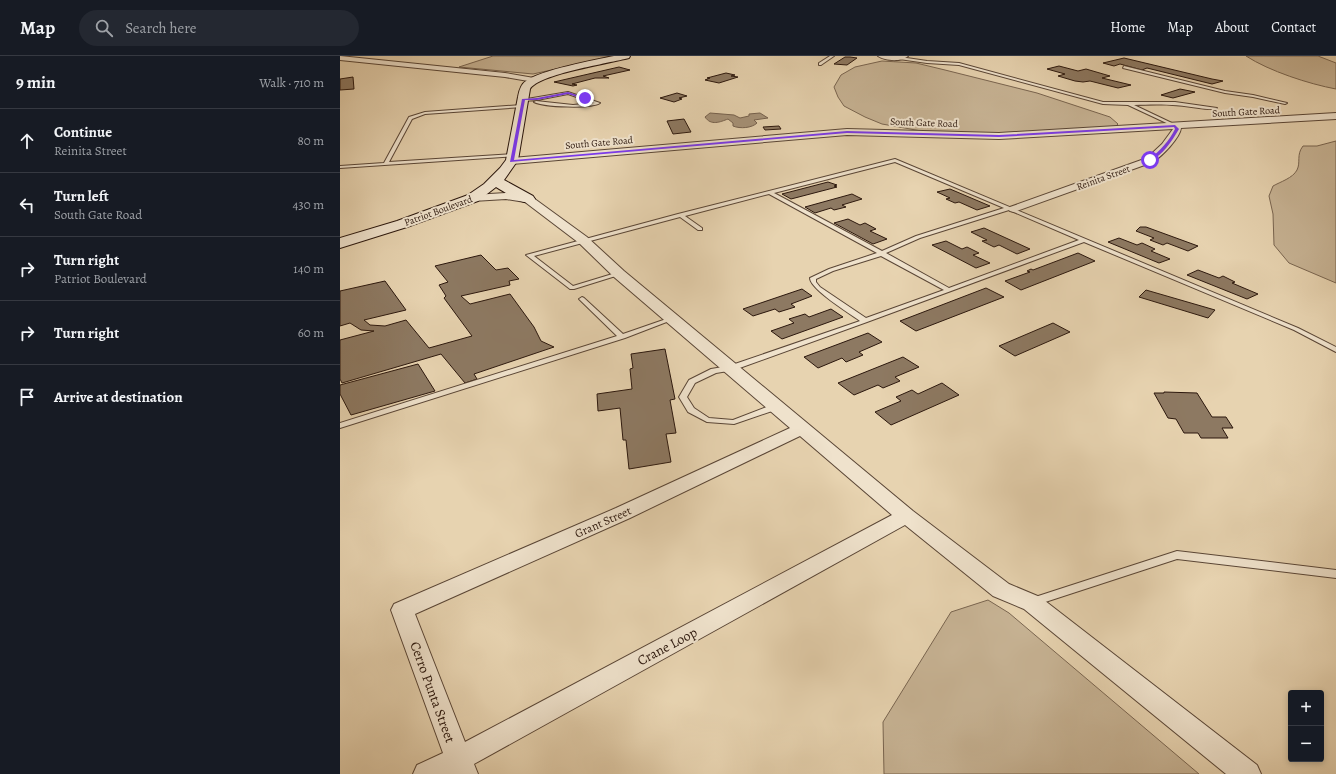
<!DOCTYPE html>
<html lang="en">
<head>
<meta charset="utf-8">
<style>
	:root { --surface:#171b24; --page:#242831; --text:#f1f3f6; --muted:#9ea1a6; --line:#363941 }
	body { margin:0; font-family:Alegreya,serif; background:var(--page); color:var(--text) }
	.controls { position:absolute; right:12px; bottom:12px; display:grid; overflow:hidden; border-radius:4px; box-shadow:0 2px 6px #0003 }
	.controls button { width:36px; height:36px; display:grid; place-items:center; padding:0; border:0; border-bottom:1px solid var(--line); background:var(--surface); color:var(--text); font:20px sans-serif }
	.stop { position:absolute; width:12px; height:12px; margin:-9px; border:3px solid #7c3aed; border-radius:50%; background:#fff }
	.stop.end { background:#7c3aed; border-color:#fff; box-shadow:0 1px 4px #0008 }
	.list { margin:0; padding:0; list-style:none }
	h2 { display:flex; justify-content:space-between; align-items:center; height:52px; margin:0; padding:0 16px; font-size:17px }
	h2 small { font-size:13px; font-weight:400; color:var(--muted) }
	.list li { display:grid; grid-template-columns:26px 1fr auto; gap:12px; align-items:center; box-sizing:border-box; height:64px; padding:0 16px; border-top:1px solid var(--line) }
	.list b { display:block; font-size:15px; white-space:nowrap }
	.list p { margin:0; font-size:13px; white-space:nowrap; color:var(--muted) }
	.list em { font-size:13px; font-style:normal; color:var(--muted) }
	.icon { flex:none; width:22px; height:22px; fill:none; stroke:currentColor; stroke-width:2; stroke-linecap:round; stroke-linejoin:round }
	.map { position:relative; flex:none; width:996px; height:718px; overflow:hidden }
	header { display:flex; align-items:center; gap:24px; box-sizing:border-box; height:56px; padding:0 20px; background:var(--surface); border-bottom:1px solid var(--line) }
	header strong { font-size:19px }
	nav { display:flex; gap:22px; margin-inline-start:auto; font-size:14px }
	.search { width:280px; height:36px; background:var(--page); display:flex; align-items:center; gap:10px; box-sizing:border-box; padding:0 14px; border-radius:22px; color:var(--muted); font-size:15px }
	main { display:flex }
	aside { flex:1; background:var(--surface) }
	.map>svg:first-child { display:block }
	.green { fill:#c7b394; stroke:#796550 }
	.water { fill:#a79379; stroke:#75614e }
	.building { fill:#8d7962; stroke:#2b170d }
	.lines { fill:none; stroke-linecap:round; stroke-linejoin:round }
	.lane-casing { stroke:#5a4636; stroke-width:2 }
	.street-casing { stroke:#5a4636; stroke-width:2 }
	.secondary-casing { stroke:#2b170d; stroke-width:2 }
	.lane { fill:#efe2cc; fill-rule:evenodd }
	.street { fill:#efe2cc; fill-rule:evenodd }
	.secondary { fill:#efe2cc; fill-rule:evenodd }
	.route { fill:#7c3aed }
	.labels { text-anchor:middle; stroke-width:4; stroke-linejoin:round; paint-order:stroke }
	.far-street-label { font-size:10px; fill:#2b170d; stroke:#efe2cc }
	.street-label { font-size:12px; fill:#2b170d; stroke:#efe2cc }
	.near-street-label { font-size:14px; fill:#2b170d; stroke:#efe2cc }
</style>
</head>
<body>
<header>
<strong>Map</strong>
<div class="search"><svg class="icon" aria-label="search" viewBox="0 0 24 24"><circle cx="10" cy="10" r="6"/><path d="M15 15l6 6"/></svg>Search here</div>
<nav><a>Home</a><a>Map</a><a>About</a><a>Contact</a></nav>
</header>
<main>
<aside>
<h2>9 min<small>Walk · 710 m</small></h2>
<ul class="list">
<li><svg class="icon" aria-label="ahead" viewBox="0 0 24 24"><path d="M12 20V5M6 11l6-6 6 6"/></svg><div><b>Continue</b><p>Reinita Street</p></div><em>80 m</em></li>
<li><svg class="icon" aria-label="left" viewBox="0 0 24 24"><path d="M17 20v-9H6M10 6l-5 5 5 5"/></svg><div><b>Turn left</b><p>South Gate Road</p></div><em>430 m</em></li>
<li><svg class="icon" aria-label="right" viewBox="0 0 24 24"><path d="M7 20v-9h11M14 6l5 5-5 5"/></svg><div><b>Turn right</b><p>Patriot Boulevard</p></div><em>140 m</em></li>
<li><svg class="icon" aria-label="right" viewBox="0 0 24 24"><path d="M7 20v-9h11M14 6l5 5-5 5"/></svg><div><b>Turn right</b></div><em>60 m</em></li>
<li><svg class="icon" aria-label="arrive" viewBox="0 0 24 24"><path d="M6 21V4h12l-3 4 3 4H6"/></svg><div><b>Arrive at destination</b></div></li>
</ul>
</aside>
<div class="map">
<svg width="996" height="718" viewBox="0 0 996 718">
	<rect width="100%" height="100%" fill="#e7d3b0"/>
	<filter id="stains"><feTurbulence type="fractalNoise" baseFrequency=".005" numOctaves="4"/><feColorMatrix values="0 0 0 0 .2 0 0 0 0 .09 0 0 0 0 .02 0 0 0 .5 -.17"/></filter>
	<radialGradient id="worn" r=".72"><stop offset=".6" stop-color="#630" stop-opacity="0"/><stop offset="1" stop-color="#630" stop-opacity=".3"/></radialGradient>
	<path class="green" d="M 153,0 L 275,0 L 193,18 L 119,11 Z
		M 906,0 L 978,0 L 996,7 L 996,33 C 969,28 929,15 906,0 Z
		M 542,5 L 576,7 L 605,14 L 697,37 L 770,61 L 778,68 L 774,72 L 666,77 L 587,76 L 542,68 L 525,61 L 504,50 L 498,41 L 494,31 L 501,19 L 515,11 Z
		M 996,85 L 996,227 L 949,207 L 934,189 L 933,158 L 929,140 L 933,130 C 940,126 953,122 957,114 C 961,106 956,99 963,90 L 977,90 Z
		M 648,544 L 669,557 L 859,718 L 544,718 L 543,666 L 611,556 Z"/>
	<path class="water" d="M 370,57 L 394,59 L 400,62 L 409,60 L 409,58 L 420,57 L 428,62 L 414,64 L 417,67 C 412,72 400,73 393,70 L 393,67 L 388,63 C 380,66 371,70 365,61 Z"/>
	<path class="building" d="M 505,1 L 510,1 L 517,2 L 507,9 L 494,8 Z
		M 784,2 L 872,23 L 883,25 L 872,28 L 807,12 L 802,14 L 780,8 L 774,10 L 763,7 Z
		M 719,10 L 738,15 L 746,13 L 770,20 L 762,22 L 791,29 L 778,32 L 750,25 L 743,26 L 735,25 L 718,20 L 725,18 L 707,13 Z
		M 279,11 L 290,14 L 263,20 L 269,22 L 255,22 L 232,28 L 237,29 L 233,30 L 214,26 Z
		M 386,17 L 395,19 L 391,20 L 398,21 L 379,27 L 365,24 L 370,22 L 367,22 Z
		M 13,21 L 14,33 L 0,34 L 0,23 Z
		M 840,33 L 855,36 L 833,42 L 821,39 Z
		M 337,37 L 347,40 L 339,42 L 342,43 L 334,46 L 320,42 Z
		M 344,63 L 351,76 L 333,78 L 327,65 Z
		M 439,70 L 441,73 L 425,74 L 423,71 Z
		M 488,126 L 497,129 L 494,130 L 497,131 L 451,143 L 442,138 Z
		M 610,133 L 650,150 L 637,154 L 619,146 L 615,147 L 606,143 L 610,142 L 597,136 Z
		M 512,138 L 522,143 L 502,149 L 506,151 L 494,154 L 491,152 L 475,157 L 465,151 Z
		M 508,163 L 520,169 L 525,167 L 536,173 L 530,175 L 547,183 L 533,188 L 494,167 Z
		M 800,171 L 806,171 L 858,190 L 848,195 L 827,187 L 823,189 L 810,184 L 814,182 L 796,175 Z
		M 644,172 L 690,193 L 677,198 L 659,189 L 654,191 L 642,185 L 647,184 L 631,176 Z
		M 779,182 L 797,189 L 802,187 L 815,193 L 811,195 L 830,203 L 819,207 L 768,186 Z
		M 606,185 L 622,193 L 627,191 L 639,197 L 633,199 L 650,207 L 636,212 L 592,189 Z
		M 738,197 L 755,205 L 681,234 L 665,225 L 690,216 L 687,215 L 691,213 L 693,214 Z
		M 141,199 L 156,214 L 168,212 L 179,223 L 169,225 L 170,229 L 121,240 L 130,248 L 170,238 L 194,271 L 201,285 L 214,291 L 134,318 L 137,323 L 125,327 L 101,298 L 2,327 L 0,323 L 0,284 L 34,275 L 21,274 L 10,267 L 0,270 L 0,235 L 45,225 L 66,254 L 24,264 L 30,269 L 45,270 L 66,264 L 89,292 L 132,280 L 104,242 L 106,240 L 99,229 L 108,226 L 95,210 Z
		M 858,214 L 879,222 L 883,220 L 895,226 L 892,227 L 918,238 L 907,243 L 847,219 Z
		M 646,232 L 664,241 L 576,275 L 560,265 Z
		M 462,233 L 472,240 L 451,248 L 455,251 L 439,256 L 435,253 L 413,260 L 403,253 Z
		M 806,234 L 875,254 L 868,262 L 799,241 Z
		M 491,253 L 503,261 L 442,283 L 431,275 L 454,267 L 449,263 L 465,258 L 469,261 Z
		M 713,267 L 730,276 L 675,300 L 659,290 Z
		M 528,277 L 542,286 L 519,296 L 523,299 L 506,306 L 502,302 L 478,312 L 464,301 Z
		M 325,293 L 335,343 L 330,344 L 336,377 L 326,378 L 331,406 L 289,413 L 286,384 L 283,384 L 280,352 L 258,355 L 257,338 L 292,333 L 290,313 L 293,312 L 291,298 Z
		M 563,301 L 579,311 L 555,321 L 560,325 L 543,332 L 538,329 L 514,339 L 498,327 Z
		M 78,308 L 95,335 L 11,359 L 0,338 L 0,329 Z
		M 602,327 L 619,339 L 551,369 L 535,356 L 561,345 L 556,341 L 572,334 L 578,338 Z
		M 824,336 L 857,337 L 872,361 L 886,361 L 893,372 L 882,372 L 888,382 L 861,382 L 858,377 L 844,377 L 836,363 L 828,362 L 814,337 L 824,337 Z"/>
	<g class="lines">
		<defs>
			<path id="lane" d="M 490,0 L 494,0 L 481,9 L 479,9 L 479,7 Z
				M 560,1 L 587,5 L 619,7 L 763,46 L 835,46 L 877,52 C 872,54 865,53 859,52 C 835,48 818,48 794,49 L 836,69 L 837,70 L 835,71 L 788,49 L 763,48 L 619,9 L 587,7 L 559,3 Z
				M 784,10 L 885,35 L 913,39 L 947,47 L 945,48 L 913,41 L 885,37 L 783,12 Z
				M 228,36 L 260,47 C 251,53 204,51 194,46 L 196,45 L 233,49 L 254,47 L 228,38 L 197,44 L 183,45 L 181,44 Z
				M 182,49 L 183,51 L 85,58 L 72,63 L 49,106 L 174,98 L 176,98 L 176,100 L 0,112 L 0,110 L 44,107 L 69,61 L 85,56 Z
				M 555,103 L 958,272 L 996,291 L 996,296 L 954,274 L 744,186 L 527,266 L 394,314 L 376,317 L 355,327 L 347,341 L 354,352 L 369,362 L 393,364 L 432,349 L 438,349 L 439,351 L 438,353 L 394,368 L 367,366 L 348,356 L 339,341 L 349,324 L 371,313 L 389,310 L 520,265 C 509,257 470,233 470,222 L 489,213 L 537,197 L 429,138 L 345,160 L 362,172 L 362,174 L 358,174 L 340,161 L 194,200 L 233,230 L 279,216 L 282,218 L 234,233 L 230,233 L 186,199 L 338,158 ZM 555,106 L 664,152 L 576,180 L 542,195 L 434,137 ZM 669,154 L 739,184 L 609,232 L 546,197 L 580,182 ZM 541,200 L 604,234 L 526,262 L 480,231 L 476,226 L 476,223 L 493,215 Z
				M 242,241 L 244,242 L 283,278 L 332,261 L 336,261 L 337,262 L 285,282 L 0,372 L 0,367 L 277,280 L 240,244 L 239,243 Z
				M 837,495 L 996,514 L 996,522 L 837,503 L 693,550 L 689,549 L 688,546 L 689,543 Z"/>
			<path id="street" d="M 0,0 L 165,17 L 194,22 L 198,24 L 194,26 L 165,21 L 0,4 Z
				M 538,0 L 568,0 C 562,6 545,5 538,0 Z
				M 996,57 L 996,63 L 841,72 C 840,82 822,100 813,106 L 674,156 L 670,155 L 668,153 L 670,151 L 807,102 L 822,88 L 833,73 L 659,83 L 507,79 L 172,108 L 167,105 L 172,102 L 507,73 L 659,77 Z
				M 166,137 L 192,141 L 247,181 L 284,215 L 573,455 L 669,528 L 700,541 L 917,709 L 921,718 L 886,718 L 684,553 L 653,540 L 565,469 L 134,708 L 138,718 L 73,718 L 77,709 L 103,697 L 51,554 L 54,548 L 276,452 L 450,372 L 274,221 L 239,187 L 185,146 L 166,143 L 133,145 L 128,142 L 133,139 ZM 460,380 L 552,459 L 125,686 L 75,558 L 290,462 Z"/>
			<path id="secondary" d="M 274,0 L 290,0 L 289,2 C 270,7 199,18 190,33 L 178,104 L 164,124 L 193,140 L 195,143 L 193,146 C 181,149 167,137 156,131 L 138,145 L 67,171 L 0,192 L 0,182 L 57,165 L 128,139 L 144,128 L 160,112 L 166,104 L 178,41 C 179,35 181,28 186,25 C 200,14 255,4 274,0 Z"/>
		</defs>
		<use href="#lane" class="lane-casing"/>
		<use href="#street" class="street-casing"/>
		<use href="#secondary" class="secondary-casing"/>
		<use href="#lane" class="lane"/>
		<use href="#street" class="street"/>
		<use href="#secondary" class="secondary"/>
	</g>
	<path class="route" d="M 228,36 L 246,42 L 244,43 L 228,38 L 197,44 L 185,44 L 174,104 L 507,75 L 659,79 L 835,69 L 839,73 C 832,85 823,99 810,105 L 809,103 C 820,95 829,85 835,73 L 834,71 L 659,81 L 507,77 L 170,106 L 182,43 L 197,42 Z"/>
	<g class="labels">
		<g class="far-street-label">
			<text transform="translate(906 55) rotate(-3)" y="4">South Gate Road</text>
			<text transform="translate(584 66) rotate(2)" y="4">South Gate Road</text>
			<text transform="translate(259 86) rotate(-5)" y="4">South Gate Road</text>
			<text transform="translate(763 121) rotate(-20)" y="4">Reinita Street</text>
			<text transform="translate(98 154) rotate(-20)" y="4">Patriot Boulevard</text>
		</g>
		<g class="street-label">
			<text transform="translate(263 466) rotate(-24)" y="4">Grant Street</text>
		</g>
		<g class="near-street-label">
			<text transform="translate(327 590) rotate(-28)" y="5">Crane Loop</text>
			<text transform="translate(93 636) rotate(70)" y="5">Cerro Punta Street</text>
		</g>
	</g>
	<rect width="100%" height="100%" filter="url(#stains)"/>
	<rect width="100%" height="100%" fill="url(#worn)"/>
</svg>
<div class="controls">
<button>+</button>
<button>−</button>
</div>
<div class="stop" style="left:810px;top:104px"></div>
<div class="stop end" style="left:245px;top:42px"></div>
</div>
</main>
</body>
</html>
